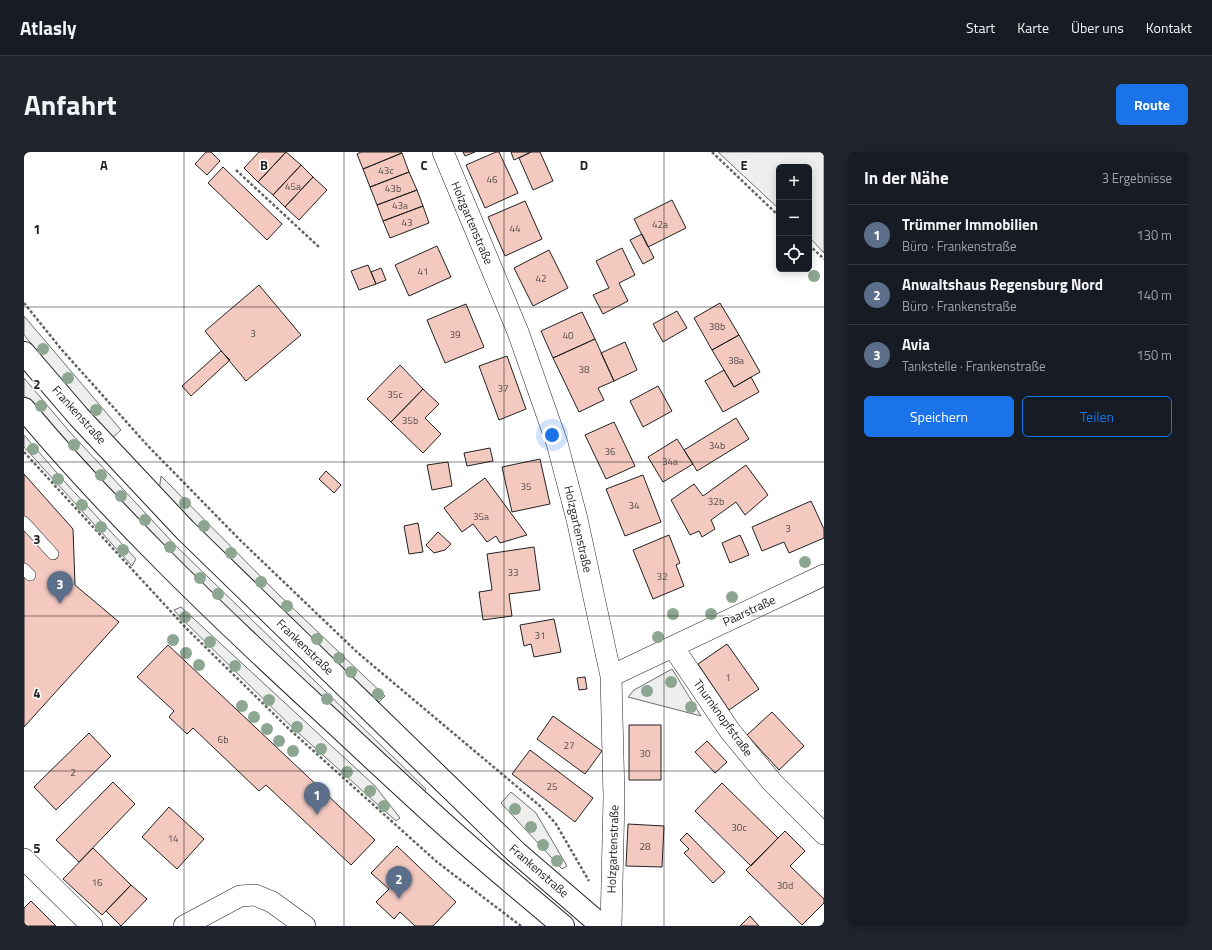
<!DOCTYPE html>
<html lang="de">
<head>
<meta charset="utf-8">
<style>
	:root { --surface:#171b24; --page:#20242c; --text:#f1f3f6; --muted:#9ea1a6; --line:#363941; --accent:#1a73e8 }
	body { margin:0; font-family:"Titillium Web",sans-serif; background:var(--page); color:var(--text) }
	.controls { position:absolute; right:12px; top:12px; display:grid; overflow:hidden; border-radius:6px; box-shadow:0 2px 10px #0003 }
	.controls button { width:36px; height:36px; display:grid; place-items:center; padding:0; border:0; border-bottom:1px solid var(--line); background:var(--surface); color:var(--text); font:20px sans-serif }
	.you { position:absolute; left:528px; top:283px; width:14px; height:14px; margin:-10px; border:3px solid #fff; border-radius:50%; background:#1a73e8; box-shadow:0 0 0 6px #1a73e833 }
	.badge { display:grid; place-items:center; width:26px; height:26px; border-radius:50%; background:var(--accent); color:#fff; font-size:13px; font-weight:700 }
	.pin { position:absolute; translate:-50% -33px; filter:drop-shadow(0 1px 2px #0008) }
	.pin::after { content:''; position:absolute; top:21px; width:14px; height:12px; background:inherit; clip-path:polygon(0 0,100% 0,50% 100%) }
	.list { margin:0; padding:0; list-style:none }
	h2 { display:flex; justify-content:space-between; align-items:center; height:52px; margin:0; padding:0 16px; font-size:17px }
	h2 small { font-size:13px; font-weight:400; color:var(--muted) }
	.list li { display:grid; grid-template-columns:26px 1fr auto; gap:12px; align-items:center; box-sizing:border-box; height:60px; padding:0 16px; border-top:1px solid var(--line) }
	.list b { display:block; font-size:15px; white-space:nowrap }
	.list p { margin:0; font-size:13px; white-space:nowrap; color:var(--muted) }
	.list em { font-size:13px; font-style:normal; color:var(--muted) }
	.actions { display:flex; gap:8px; padding:12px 16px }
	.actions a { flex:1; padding:9px 0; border:1px solid var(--accent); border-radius:6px; text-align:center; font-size:14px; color:var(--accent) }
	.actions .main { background:var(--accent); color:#fff }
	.icon { flex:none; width:22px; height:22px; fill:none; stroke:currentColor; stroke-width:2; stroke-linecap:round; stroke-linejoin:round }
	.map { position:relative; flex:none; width:800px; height:774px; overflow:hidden; border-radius:6px }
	header { display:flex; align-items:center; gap:24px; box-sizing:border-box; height:56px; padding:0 20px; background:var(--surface); border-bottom:1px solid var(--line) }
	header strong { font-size:19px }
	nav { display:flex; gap:22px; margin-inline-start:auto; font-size:14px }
	.intro { display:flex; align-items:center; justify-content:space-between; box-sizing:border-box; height:96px; padding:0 24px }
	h1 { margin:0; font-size:28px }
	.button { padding:10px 18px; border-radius:6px; background:var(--accent); color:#fff; font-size:14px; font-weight:700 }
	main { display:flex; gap:24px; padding:0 24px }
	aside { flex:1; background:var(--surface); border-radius:6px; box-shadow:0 2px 10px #0003 }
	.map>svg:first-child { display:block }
	.green { fill:#eee; stroke:#6f6f6f }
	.building { fill:#f3c9c0; stroke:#222 }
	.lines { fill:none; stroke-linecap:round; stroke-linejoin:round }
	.service-casing { stroke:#222; stroke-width:12 }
	.minor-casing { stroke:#222; stroke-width:22 }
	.secondary-casing { stroke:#222; stroke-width:24 }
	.path { stroke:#646464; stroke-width:2.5; stroke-dasharray:3 2; stroke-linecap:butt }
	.service { stroke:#fff; stroke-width:11 }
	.minor { stroke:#fff; stroke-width:21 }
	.secondary { stroke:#fff; stroke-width:22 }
	.tree { fill:#8da692 }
	.grid { fill:none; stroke:#222; stroke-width:1; stroke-opacity:0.55 }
	.labels { text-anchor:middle; stroke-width:3; stroke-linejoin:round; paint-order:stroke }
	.number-label { font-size:10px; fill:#564c4a }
	.street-label { font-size:12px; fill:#222; stroke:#fff }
	.grid-label { font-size:13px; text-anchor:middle; font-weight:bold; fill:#222; stroke:#fff; stroke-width:3; stroke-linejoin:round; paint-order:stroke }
</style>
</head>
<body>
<header>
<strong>Atlasly</strong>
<nav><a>Start</a><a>Karte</a><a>Über uns</a><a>Kontakt</a></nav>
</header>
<div class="intro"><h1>Anfahrt</h1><a class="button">Route</a></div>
<main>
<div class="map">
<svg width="800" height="774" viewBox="0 0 800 774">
	<rect width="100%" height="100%" fill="#fff"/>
	<path class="green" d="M 694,0 L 800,0 L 800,101 L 785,85 L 785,15 L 755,15 L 755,57 Z
		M 0,164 L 97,278 L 87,287 L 0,183 Z
		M 0,226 L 45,279 L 151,393 L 402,637 L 400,640 L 190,448 L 54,307 L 0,243 Z
		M 0,283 L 40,329 L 112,407 L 108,414 L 0,295 Z
		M 137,324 L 254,442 L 361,544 L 355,550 L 230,434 L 135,339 Z
		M 157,455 L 351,634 L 376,666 L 372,669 L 270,577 L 157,466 L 150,458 Z
		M 648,517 L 677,564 L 604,545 L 610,538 Z
		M 487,640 L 512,661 L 543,714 L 538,717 L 477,651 Z"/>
	<path class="building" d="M 182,0 L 187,0 L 196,9 L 183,23 L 171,12 Z
		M 235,0 L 262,0 L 234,30 L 220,16 Z
		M 262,0 L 277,13 L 249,43 L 234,30 Z
		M 337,0 L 377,0 L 378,1 L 339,17 L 333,2 Z
		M 439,0 L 451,0 L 441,4 Z
		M 472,0 L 475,0 L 494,41 L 461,56 L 442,13 Z
		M 487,0 L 507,0 L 490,8 Z
		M 507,0 L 516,0 L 529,29 L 509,38 L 495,6 Z
		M 378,1 L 385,20 L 346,35 L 339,17 Z
		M 277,13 L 289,25 L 261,55 L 249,43 Z
		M 199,15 L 258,72 L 243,88 L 184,31 Z
		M 385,20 L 393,38 L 353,53 L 346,35 Z
		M 289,25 L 303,38 L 275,68 L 261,55 Z
		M 393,38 L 399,54 L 359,69 L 353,53 Z
		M 648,48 L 662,76 L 624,95 L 610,67 Z
		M 501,49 L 518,87 L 481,104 L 464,65 Z
		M 399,54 L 405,71 L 366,86 L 359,69 Z
		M 618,82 L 630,106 L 619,112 L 606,88 Z
		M 413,94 L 427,125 L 385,144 L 371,113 Z
		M 598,96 L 611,123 L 595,131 L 604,149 L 579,162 L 569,143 L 585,136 L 572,109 Z
		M 525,98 L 544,136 L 509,154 L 490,116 Z
		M 344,113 L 352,132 L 335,138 L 327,119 Z
		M 357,116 L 362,128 L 352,132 L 347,120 Z
		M 235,133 L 277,183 L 222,229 L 181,179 Z
		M 696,151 L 715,183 L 688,198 L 670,166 Z
		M 442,152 L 460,195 L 421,211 L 403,168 Z
		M 653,159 L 663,176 L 639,190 L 629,172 Z
		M 558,160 L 571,187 L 529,206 L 517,179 Z
		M 715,183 L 736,220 L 710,235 L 688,198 Z
		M 571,187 L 590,229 L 574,236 L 580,248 L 555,260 L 529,206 Z
		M 601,190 L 613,218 L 590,229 L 577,201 Z
		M 197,199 L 206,208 L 167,244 L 158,234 Z
		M 483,204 L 502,257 L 475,268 L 455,214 Z
		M 376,213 L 399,237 L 367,270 L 343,247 Z
		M 700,218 L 710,235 L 727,225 L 735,240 L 699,260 L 681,229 Z
		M 634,234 L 648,259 L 619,275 L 606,249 Z
		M 399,237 L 415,252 L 401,266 L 417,282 L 399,301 L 367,270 Z
		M 712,266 L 725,287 L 673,319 L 660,298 Z
		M 590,270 L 611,314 L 582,327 L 561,283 Z
		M 653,287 L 669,312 L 639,330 L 624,305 Z
		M 466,296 L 469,309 L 443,314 L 440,301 Z
		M 516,307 L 526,352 L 488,360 L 478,315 Z
		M 424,310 L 428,334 L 408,338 L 403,313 Z
		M 722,313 L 744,343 L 721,363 L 712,350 L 687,368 L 691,377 L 678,385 L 675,379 L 666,383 L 647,348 L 670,332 L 679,344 Z
		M 302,319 L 317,333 L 310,341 L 295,327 Z
		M 0,322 L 49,377 L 51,433 L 95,470 L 0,575 Z
		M 619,323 L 637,370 L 601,384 L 582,337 Z
		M 461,326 L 503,383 L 476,391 L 472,384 L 463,390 L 449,372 L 438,380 L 420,356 Z
		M 787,349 L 800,377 L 800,386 L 765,401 L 760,390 L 738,399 L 728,375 Z
		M 394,371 L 399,400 L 385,402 L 380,374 Z
		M 414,380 L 427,392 L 421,398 L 410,401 L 402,393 Z
		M 645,383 L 656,411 L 652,413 L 660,434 L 629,447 L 609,398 Z
		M 716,383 L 725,403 L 706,411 L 698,391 Z
		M 510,395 L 516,438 L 485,442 L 488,464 L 459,468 L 455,440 L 468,438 L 463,402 Z
		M 530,467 L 537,500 L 510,505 L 507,492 L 500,494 L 496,473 Z
		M 703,492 L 735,537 L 705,558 L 674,512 Z
		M 144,493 L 351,688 L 327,713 L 242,633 L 235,639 L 169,576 L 163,582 L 145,565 L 150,559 L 113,525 Z
		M 561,525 L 563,537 L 555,538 L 553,526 Z
		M 748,560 L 780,594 L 755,618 L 723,583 Z
		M 529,564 L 578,599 L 561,622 L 513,587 Z
		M 605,573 L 637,573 L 637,628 L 605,628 Z
		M 65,581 L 87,604 L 32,658 L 10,635 Z
		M 683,589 L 703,610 L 691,621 L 671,600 Z
		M 506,598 L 569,646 L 551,670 L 488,622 Z
		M 89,630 L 111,652 L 55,710 L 32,688 Z
		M 698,631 L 754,686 L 727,714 L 671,659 Z
		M 145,655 L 180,687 L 153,717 L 118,685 Z
		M 604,672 L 640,674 L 638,715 L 602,714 Z
		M 761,679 L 781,699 L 766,714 L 800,747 L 800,751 L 778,773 L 722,718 Z
		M 663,681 L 701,720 L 689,731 L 660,701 L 665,697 L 656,688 Z
		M 373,694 L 432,750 L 409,774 L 391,774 L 376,760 L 370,767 L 352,750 L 365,737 L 347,721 Z
		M 69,696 L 107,733 L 78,763 L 39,727 Z
		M 107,733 L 123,747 L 97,774 L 82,759 Z
		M 7,749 L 32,774 L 0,774 L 0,756 Z
		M 726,764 L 735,774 L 716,774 Z"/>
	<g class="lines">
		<defs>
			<path id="service" d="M 0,370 L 29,402
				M 0,417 L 6,423"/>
			<path id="minor" d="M 419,0 L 494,180 L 533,291 L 553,367 L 587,524 L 590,645 L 587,774
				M 649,495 L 706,579 L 748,630 L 800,682
				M 587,524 L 800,423
				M 0,707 L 68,774
				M 160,774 L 216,744 L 231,743 L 248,750 L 281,774"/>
			<path id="secondary" d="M 0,201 L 55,265 L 161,378 L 492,700 L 578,774
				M 0,257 C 90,364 190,460 292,554 C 341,599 389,645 439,689 C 472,718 506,746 539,774"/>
		</defs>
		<use href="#service" class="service-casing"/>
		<use href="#minor" class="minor-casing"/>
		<use href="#secondary" class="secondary-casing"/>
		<path class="path" d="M 688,0 L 755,64
			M 212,18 L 295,95
			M 785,93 L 800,107
			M 0,151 L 38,198 L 124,294 L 217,389 L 334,501 L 516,654 L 532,672 L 565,729
			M 0,300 L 163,477 L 264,576 L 413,710 L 497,774"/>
		<use href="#service" class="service"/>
		<use href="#minor" class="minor"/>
		<use href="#secondary" class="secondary"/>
	</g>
	<g class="tree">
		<circle cx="790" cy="124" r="6"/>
		<circle cx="19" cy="197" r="6"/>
		<circle cx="44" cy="226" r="6"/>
		<circle cx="17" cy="254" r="6"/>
		<circle cx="72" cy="258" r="6"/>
		<circle cx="50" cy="293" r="6"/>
		<circle cx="9" cy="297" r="6"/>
		<circle cx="77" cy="323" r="6"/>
		<circle cx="34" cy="327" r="6"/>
		<circle cx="97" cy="344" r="6"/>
		<circle cx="161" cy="351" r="6"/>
		<circle cx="58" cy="353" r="6"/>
		<circle cx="121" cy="368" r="6"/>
		<circle cx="180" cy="374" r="6"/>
		<circle cx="77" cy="375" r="6"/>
		<circle cx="146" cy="395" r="6"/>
		<circle cx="99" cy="398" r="6"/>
		<circle cx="207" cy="401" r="6"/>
		<circle cx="781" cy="410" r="6"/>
		<circle cx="176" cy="426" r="6"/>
		<circle cx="237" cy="430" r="6"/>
		<circle cx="194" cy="442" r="6"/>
		<circle cx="708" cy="445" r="6"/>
		<circle cx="263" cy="454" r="6"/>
		<circle cx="649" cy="462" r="6"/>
		<circle cx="687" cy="462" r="6"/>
		<circle cx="161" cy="465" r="6"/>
		<circle cx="634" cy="485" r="6"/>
		<circle cx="293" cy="487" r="6"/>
		<circle cx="149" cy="488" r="6"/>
		<circle cx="186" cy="490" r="6"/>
		<circle cx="162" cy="501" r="6"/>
		<circle cx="315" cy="506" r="6"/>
		<circle cx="175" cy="513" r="6"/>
		<circle cx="211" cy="514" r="6"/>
		<circle cx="327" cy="520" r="6"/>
		<circle cx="647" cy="530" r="6"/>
		<circle cx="623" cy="539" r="6"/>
		<circle cx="354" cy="542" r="6"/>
		<circle cx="303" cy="547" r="6"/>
		<circle cx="245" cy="548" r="6"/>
		<circle cx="218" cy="554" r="6"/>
		<circle cx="667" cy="555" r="6"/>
		<circle cx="230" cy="565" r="6"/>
		<circle cx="273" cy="575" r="6"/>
		<circle cx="243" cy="577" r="6"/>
		<circle cx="255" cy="589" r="6"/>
		<circle cx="297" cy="597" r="6"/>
		<circle cx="269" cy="599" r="6"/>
		<circle cx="323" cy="620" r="6"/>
		<circle cx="346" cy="639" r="6"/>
		<circle cx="360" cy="654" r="6"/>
		<circle cx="491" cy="657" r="6"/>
		<circle cx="507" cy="675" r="6"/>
		<circle cx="519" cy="693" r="6"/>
		<circle cx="533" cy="709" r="6"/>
	</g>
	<path class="grid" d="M 160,0 L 160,774M 320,0 L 320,774M 480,0 L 480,774M 640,0 L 640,774M 0,155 L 800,155M 0,310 L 800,310M 0,464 L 800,464M 0,619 L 800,619"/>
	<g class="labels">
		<g class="number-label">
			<text x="362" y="22">43c</text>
			<text x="468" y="31">46</text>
			<text x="269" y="38">45a</text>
			<text x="369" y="40">43b</text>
			<text x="376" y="57">43a</text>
			<text x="383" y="74">43</text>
			<text x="636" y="76">42a</text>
			<text x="491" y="80">44</text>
			<text x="399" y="123">41</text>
			<text x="517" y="130">42</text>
			<text x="693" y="178">38b</text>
			<text x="229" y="185">3</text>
			<text x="431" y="186">39</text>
			<text x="544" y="187">40</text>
			<text x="712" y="212">38a</text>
			<text x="560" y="221">38</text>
			<text x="479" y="240">37</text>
			<text x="371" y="246">35c</text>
			<text x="386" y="272">35b</text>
			<text x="693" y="297">34b</text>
			<text x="586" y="303">36</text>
			<text x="646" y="313">34a</text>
			<text x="502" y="338">35</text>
			<text x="692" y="353">32b</text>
			<text x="610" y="357">34</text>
			<text x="457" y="368">35a</text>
			<text x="764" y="380">3</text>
			<text x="489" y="424">33</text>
			<text x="638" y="428">32</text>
			<text x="516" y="487">31</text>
			<text x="704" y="529">1</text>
			<text x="199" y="591">6b</text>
			<text x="545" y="597">27</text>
			<text x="621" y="605">30</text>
			<text x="49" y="624">2</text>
			<text x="528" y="638">25</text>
			<text x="715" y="679">30c</text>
			<text x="149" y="690">14</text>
			<text x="621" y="698">28</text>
			<text x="73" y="734">16</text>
			<text x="761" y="737">30d</text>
		</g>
		<g class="street-label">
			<text transform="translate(448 71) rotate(67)" y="4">Holzgartenstraße</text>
			<text transform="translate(55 263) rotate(48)" y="4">Frankenstraße</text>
			<text transform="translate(554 377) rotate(77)" y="4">Holzgartenstraße</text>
			<text transform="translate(725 459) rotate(-25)" y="4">Paarstraße</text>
			<text transform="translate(281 495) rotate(44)" y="4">Frankenstraße</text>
			<text transform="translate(699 566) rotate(54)" y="4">Thurnknopfstraße</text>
			<text transform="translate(589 697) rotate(-88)" y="4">Holzgartenstraße</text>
			<text transform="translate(515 719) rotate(41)" y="4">Frankenstraße</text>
		</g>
	</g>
	<g class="grid-label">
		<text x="80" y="18">A</text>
		<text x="240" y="18">B</text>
		<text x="400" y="18">C</text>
		<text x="560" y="18">D</text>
		<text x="720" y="18">E</text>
		<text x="13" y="82">1</text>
		<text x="13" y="237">2</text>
		<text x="13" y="392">3</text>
		<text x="13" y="546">4</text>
		<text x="13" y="701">5</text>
	</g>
</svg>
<div class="controls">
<button>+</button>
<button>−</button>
<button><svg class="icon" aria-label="locate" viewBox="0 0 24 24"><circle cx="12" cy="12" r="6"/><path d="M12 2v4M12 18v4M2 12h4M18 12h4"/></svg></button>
</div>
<div class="you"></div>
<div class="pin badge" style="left:293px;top:663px;background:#5c6f8a">1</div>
<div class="pin badge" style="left:375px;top:747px;background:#5c6f8a">2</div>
<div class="pin badge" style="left:36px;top:452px;background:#5c6f8a">3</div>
</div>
<aside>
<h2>In der Nähe<small>3 Ergebnisse</small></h2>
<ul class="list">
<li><span class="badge" style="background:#5c6f8a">1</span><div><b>Trümmer Immobilien</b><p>Büro · Frankenstraße</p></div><em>130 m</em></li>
<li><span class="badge" style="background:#5c6f8a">2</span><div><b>Anwaltshaus Regensburg Nord</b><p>Büro · Frankenstraße</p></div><em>140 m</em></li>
<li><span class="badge" style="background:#5c6f8a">3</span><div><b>Avia</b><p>Tankstelle · Frankenstraße</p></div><em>150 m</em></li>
</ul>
<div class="actions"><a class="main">Speichern</a><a>Teilen</a></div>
</aside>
</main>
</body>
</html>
